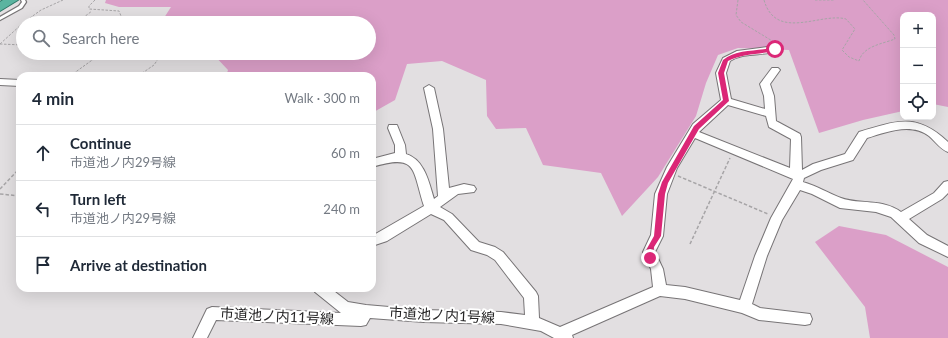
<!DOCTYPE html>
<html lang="en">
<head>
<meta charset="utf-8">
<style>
	:root { --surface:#fff; --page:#f2f2f3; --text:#1f2937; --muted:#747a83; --line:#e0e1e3 }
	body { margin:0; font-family:Lato,"Noto Sans JP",sans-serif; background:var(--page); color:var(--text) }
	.controls { position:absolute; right:12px; top:12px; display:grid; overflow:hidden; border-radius:8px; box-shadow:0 4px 16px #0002 }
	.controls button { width:36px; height:36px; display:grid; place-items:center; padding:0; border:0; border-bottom:1px solid var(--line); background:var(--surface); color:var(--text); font:20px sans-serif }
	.stop { position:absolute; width:12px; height:12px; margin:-9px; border:3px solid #db2777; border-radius:50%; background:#fff }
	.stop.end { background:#db2777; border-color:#fff; box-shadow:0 1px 4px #0008 }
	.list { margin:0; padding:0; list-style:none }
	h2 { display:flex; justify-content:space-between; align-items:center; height:52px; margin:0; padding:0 16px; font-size:17px }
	h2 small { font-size:13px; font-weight:400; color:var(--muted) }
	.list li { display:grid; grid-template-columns:26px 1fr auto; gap:12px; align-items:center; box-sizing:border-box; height:56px; padding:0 16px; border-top:1px solid var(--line) }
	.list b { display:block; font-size:15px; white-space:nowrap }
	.list p { margin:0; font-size:13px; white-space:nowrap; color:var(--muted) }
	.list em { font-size:13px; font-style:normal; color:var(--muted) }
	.icon { flex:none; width:22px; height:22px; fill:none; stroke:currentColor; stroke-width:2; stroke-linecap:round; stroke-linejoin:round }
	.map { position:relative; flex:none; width:948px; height:338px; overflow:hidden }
	.search { position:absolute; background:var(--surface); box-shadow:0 4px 16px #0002; left:16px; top:16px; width:360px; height:44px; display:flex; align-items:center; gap:10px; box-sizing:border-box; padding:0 14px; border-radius:22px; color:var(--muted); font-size:15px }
	.panel { position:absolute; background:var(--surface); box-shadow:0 4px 16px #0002; left:16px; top:72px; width:360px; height:220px; border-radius:12px }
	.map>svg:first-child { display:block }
	.green { fill:#db9fc8 }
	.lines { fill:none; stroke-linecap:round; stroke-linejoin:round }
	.service-casing { stroke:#777476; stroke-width:2.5 }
	.minor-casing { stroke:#777476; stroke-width:2 }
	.trunk-casing { stroke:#2e7666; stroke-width:2 }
	.path-far1 { stroke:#a7a5a7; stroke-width:1; stroke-dasharray:2.5 1.5; stroke-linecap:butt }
	.path { stroke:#a7a5a7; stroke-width:1.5; stroke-dasharray:3.5 2; stroke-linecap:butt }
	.service { fill:#fff; fill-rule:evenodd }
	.minor { fill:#fff; fill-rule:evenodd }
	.trunk { fill:#5bb4a0; fill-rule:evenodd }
	.route { fill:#db2777 }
	.labels { text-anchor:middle; stroke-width:4; stroke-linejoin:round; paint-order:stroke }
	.near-street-label { font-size:14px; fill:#262526; stroke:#fff }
</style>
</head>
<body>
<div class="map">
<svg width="948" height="338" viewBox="0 0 948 338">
	<rect width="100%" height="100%" fill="#e2dfe1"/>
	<path class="green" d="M 106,0 L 948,0 L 948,107 L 933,104 L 933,15 L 903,15 L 903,111 L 863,120 L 819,133 L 789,50 L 738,48 L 718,55 L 706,83 L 696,116 L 658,177 L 622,216 L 601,173 L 543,165 L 526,128 L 496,129 L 487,116 L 486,80 L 442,61 L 407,64 L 395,100 L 372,113 L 372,76 L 226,76 L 228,70 L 212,53 L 369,53 L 369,23 L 156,23 L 162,21 L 171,7 L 119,7 L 105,3 Z
		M 839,226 L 886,235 L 948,267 L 948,338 L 870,338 L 865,307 L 815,242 Z"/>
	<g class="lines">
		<defs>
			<path id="service" d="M 21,0 L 25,0 L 26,2 L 22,8 L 0,20 L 0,17 L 19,6 L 22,2 Z"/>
			<path id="minor" d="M 775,46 L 778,47 L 778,51 C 763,56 744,52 730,61 L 726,73 L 731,99 L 765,109 L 764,96 L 760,84 L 772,68 L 778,68 L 780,70 L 770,84 L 774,96 L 776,121 L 800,134 L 801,137 L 802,170 L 813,164 L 845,154 L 859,132 C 897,121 916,112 948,142 L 948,152 C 940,149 935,141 929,136 C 911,122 886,132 867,138 L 853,160 L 821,170 L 804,178 L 803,182 C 817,186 828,193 841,198 C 860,205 882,198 901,212 L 934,193 L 944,182 L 948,181 L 948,193 L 942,199 L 909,219 L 927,235 L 948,246 L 948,257 L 919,243 L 891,217 L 876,212 L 840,208 L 812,194 L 800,190 L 782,220 L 767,256 L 752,304 L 760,308 L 810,314 L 812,319 L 810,324 L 805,325 L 759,320 L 742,313 L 685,299 L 660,296 L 572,335 L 573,338 L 554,338 L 541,331 L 501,324 L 424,322 L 370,318 L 366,325 L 361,326 L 216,320 L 207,338 L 193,338 L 207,309 L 212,307 L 341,313 L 315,292 L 313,288 L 330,288 L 348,302 L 366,305 L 424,310 L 501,312 L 525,315 L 524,298 L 495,260 L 487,255 L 471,250 L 444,220 L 431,214 L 387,241 L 372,246 L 372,236 L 424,206 C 412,169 418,153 372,167 L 372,159 L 395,153 L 395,145 L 388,128 L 389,125 L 397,125 L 405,145 L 406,154 C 425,160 429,183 434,199 L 438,196 L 433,129 L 424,88 L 429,85 L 434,88 L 443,129 L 449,188 L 464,184 L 474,186 L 476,189 L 474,192 L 458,194 L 440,207 L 452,214 L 479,242 L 495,247 L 503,252 L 536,292 L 538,296 L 539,318 L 560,327 L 653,287 L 651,269 L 643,252 L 651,235 L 655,194 L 667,167 L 693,124 L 721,100 L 716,73 L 723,58 L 737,51 ZM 728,105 L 766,116 L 769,127 L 791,139 L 790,168 L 699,132 ZM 695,138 L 793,179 L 771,218 L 755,256 L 740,300 L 685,287 L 666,285 L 663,269 L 655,252 L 663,236 L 667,194 L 677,168 Z
				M 0,79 L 20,80 L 20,86 L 0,85 Z"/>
			<path id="trunk" d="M 3,0 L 18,0 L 0,11 L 0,2 Z"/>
		</defs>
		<use href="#service" class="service-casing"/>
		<use href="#minor" class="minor-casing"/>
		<use href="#trunk" class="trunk-casing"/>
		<path class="path-far1" d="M 95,0 L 89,6 L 89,9 L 119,11 L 121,16 L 117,23
			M 738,0 L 736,15 L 741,22 L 774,42
			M 764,0 C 776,42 821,12 846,19 L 855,29 L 842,50 L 849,57 L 859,61 C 863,46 882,44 895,39 L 894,35 L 863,0
			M 815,0 L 835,0
			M 23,23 L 41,10 L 63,0
			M 76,23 L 92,11
			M 0,44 L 23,23
			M 0,44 L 23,45
			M 85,53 L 88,57 L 95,58 L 160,56 L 154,65 L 138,76
			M 70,76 L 95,58"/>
		<path class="path" d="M 678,176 L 768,214
			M 0,189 L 20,168
			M 0,194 L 20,196
			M 690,244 L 730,158"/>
		<use href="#service" class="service"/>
		<use href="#minor" class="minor"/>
		<use href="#trunk" class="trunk"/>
	</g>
	<path class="route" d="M 775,47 L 777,50 C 761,55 744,53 728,61 L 724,73 L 729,101 L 699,129 L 668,183 L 665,194 L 661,236 L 654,247 L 653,260 L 648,260 L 645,252 L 654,236 L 658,194 L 662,182 L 694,126 L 723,100 L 718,73 L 723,60 C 737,48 758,52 775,47 Z"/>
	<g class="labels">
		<g class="near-street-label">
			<text transform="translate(442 315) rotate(3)" y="5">市道池ノ内1号線</text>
			<text transform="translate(277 316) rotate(3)" y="5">市道池ノ内11号線</text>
		</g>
	</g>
</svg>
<div class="controls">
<button>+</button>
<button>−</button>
<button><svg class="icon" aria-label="locate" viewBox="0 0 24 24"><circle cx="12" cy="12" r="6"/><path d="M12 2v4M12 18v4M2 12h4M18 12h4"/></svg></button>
</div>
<div class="stop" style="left:775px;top:49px"></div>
<div class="stop end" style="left:650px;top:258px"></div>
<div class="search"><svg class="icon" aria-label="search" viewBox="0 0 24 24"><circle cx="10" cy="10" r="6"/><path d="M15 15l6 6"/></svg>Search here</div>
<section class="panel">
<h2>4 min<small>Walk · 300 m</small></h2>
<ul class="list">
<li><svg class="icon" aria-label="ahead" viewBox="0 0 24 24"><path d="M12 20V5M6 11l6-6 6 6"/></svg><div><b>Continue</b><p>市道池ノ内29号線</p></div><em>60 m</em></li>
<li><svg class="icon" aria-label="left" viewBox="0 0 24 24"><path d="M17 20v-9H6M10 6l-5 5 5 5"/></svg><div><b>Turn left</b><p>市道池ノ内29号線</p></div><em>240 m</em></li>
<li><svg class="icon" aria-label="arrive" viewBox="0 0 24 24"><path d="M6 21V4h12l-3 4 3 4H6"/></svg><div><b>Arrive at destination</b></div></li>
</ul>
</section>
</div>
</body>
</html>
